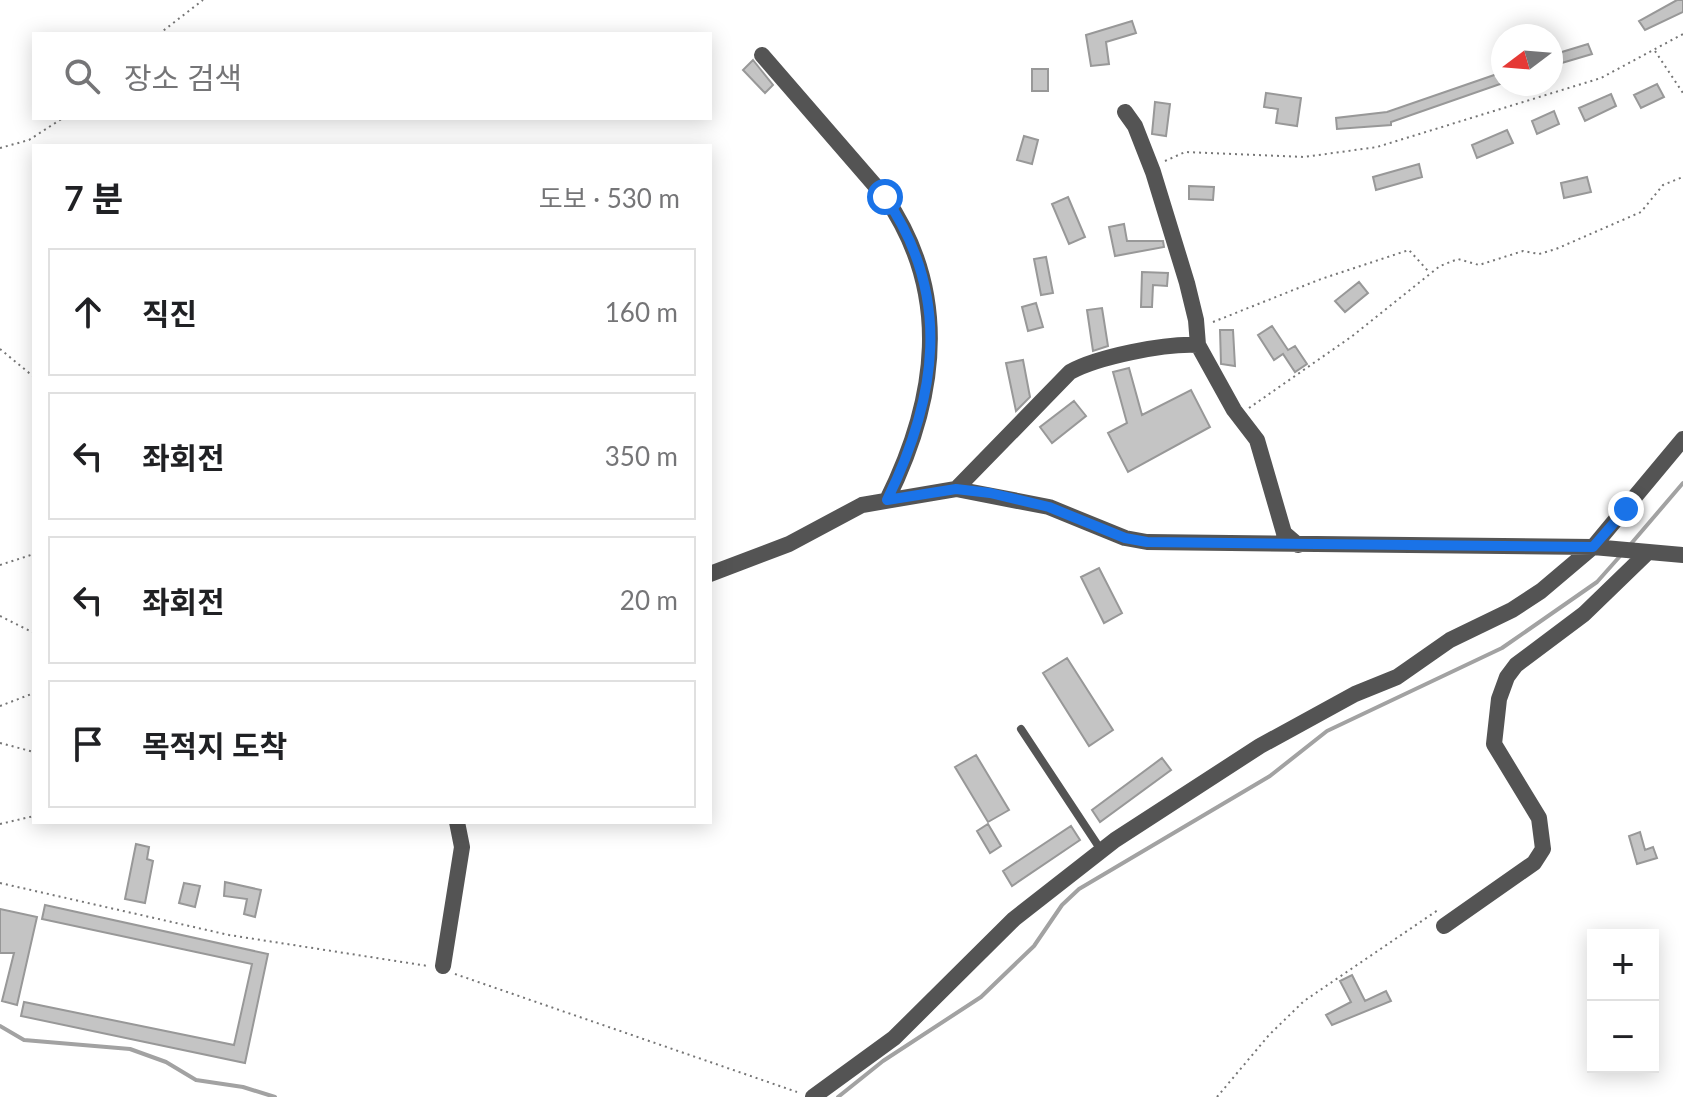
<!DOCTYPE html>
<html lang="ko">
<head>
<meta charset="utf-8">
<style>
	:root { --surface:#fff; --page:#f2f2f2; --text:#202124; --muted:#757577; --line:#e0e0e0 }
	body { margin:0; font-family:Lato,"Noto Sans KR",sans-serif; background:var(--page); color:var(--text) }
	.controls { position:absolute; right:24px; bottom:24px; display:grid; overflow:hidden; border-radius:0px; box-shadow:0 4px 20px #0003 }
	.controls button { width:72px; height:72px; display:grid; place-items:center; padding:0; border:0; border-bottom:2px solid var(--line); background:var(--surface); color:var(--text); font:40px sans-serif }
	.compass { position:absolute; left:1491px; top:24px; width:72px; height:72px; border-radius:50%; background:var(--surface); box-shadow:0 4px 20px #0003; rotate:254deg }
	.stop { position:absolute; width:24px; height:24px; margin:-18px; border:6px solid #1a73e8; border-radius:50%; background:#fff }
	.stop.end { background:#1a73e8; border-color:#fff; box-shadow:0 2px 8px #0008 }
	.list { margin:0; padding:0; list-style:none }
	h2 { display:flex; justify-content:space-between; align-items:center; height:104px; margin:0; padding:0 32px; font-size:34px }
	h2 small { font-size:26px; font-weight:400; color:var(--muted) }
	.list li { display:grid; grid-template-columns:52px 1fr auto; gap:24px; align-items:center; box-sizing:border-box; height:128px; margin:0 16px 16px; padding:0 16px; border:2px solid var(--line); border-radius:0px }
	.list b { display:block; font-size:30px; white-space:nowrap }
	.list em { font-size:26px; font-style:normal; color:var(--muted) }
	.icon { flex:none; width:44px; height:44px; fill:none; stroke:currentColor; stroke-width:2; stroke-linecap:round; stroke-linejoin:round }
	.map { position:relative; flex:none; width:1683px; height:1097px; overflow:hidden }
	.search { position:absolute; background:var(--surface); box-shadow:0 4px 20px #0003; left:32px; top:32px; width:680px; height:88px; display:flex; align-items:center; gap:20px; box-sizing:border-box; padding:0 28px; border-radius:0px; color:var(--muted); font-size:30px }
	.panel { position:absolute; background:var(--surface); box-shadow:0 4px 20px #0003; left:32px; top:144px; width:680px; height:680px; border-radius:0px }
	.map>svg:first-child { display:block }
	.lines { fill:none; stroke-linecap:round; stroke-linejoin:round }
	.stream { stroke:#a2a2a2; stroke-width:4 }
	.building { fill:#c4c4c4; stroke:#989898; stroke-width:2 }
	.path { stroke:#767676; stroke-width:2; stroke-dasharray:2 4; stroke-linecap:butt }
	.lane { stroke:#545454; stroke-width:8 }
	.street { stroke:#545454; stroke-width:16 }
	.route { stroke:#1a73e8; stroke-width:10 }
</style>
</head>
<body>
<div class="map">
<svg width="1683" height="1097" viewBox="0 0 1683 1097">
	<rect width="100%" height="100%" fill="#fff"/>
	<g class="lines">
		<path class="stream" d="M 1630,545 L 1683,483
			M 0,1026 L 24,1040 L 130,1049 L 166,1062 L 196,1080 L 243,1087 L 275,1097
			M 838,1097 L 883,1061 L 981,997 L 1034,946 L 1062,905 L 1079,889 L 1270,776 L 1327,731 L 1502,648 L 1597,582 L 1621,555"/>
	</g>
	<path class="building" d="M 1677,0 L 1683,0 L 1683,12 L 1645,30 L 1639,21 Z
		M 1132,21 L 1136,33 L 1106,42 L 1109,64 L 1091,66 L 1086,35 Z
		M 1588,44 L 1592,54 L 1555,65 L 1552,55 Z
		M 753,60 L 773,85 L 765,93 L 743,70 Z
		M 1032,69 L 1048,69 L 1048,91 L 1032,91 Z
		M 1503,72 L 1503,83 L 1391,122 L 1391,125 L 1337,129 L 1336,118 L 1387,112 Z
		M 1657,84 L 1664,97 L 1641,108 L 1634,95 Z
		M 1266,93 L 1301,98 L 1297,126 L 1276,123 L 1278,109 L 1264,107 Z
		M 1611,94 L 1616,106 L 1585,121 L 1579,108 Z
		M 1155,102 L 1170,104 L 1166,136 L 1152,134 Z
		M 1554,111 L 1559,124 L 1537,134 L 1532,121 Z
		M 1507,130 L 1513,143 L 1477,158 L 1472,145 Z
		M 1024,136 L 1038,140 L 1032,164 L 1017,160 Z
		M 1419,164 L 1422,177 L 1376,190 L 1373,177 Z
		M 1587,177 L 1591,192 L 1564,198 L 1561,183 Z
		M 1189,186 L 1214,187 L 1213,200 L 1189,199 Z
		M 1068,197 L 1085,237 L 1069,244 L 1052,204 Z
		M 1124,224 L 1127,241 L 1163,241 L 1164,247 L 1115,256 L 1109,227 Z
		M 1046,257 L 1053,293 L 1041,295 L 1034,259 Z
		M 1142,272 L 1168,273 L 1167,286 L 1153,285 L 1152,307 L 1141,307 Z
		M 1359,282 L 1368,293 L 1345,312 L 1335,301 Z
		M 1036,303 L 1043,327 L 1028,331 L 1022,307 Z
		M 1102,308 L 1108,346 L 1093,351 L 1087,310 Z
		M 1272,326 L 1288,350 L 1295,346 L 1307,364 L 1295,372 L 1283,354 L 1274,360 L 1258,335 Z
		M 1220,330 L 1233,330 L 1235,366 L 1221,364 Z
		M 1023,360 L 1030,397 L 1016,411 L 1006,363 Z
		M 1129,368 L 1142,415 L 1191,390 L 1210,427 L 1128,472 L 1108,433 L 1127,423 L 1113,372 Z
		M 1074,401 L 1086,416 L 1052,443 L 1040,427 Z
		M 1099,568 L 1122,613 L 1104,623 L 1081,577 Z
		M 1067,658 L 1113,730 L 1089,746 L 1043,673 Z
		M 976,755 L 1009,810 L 988,822 L 955,767 Z
		M 1162,758 L 1171,770 L 1100,822 L 1092,810 Z
		M 988,824 L 1001,846 L 990,853 L 977,831 Z
		M 1071,826 L 1080,840 L 1012,886 L 1003,871 Z
		M 1640,832 L 1645,850 L 1653,847 L 1657,858 L 1637,864 L 1629,836 Z
		M 136,844 L 149,847 L 147,859 L 153,861 L 145,903 L 125,899 Z
		M 225,882 L 261,890 L 255,917 L 244,914 L 247,899 L 224,896 Z
		M 184,883 L 200,886 L 195,907 L 179,903 Z
		M 45,905 L 268,954 L 245,1063 L 21,1016 L 24,1002 L 234,1045 L 252,964 L 42,919 Z
		M 0,909 L 37,917 L 17,1005 L 2,1001 L 14,953 L 0,953 Z
		M 1352,975 L 1365,1001 L 1386,991 L 1391,1001 L 1332,1025 L 1326,1015 L 1351,1002 L 1340,981 Z"/>
	<g class="lines">
		<path class="path" d="M 159,34 L 203,0
			M 1655,51 L 1683,93
			M 0,148 L 29,140 L 63,118
			M 1165,161 L 1185,152 L 1304,157 L 1377,147 L 1601,78 L 1683,34
			M 1213,322 L 1321,279 L 1409,250 L 1429,272
			M 0,349 L 34,377
			M 1249,408 L 1351,337 L 1440,266 L 1458,259 L 1479,265 L 1523,251 L 1539,254 L 1556,249 L 1641,212 L 1663,185 L 1683,177
			M 0,565 L 34,554
			M 0,616 L 34,633
			M 0,706 L 34,693
			M 0,743 L 34,752
			M 0,824 L 34,816
			M 0,883 L 229,935 L 428,966
			M 455,974 L 797,1092
			M 1217,1097 L 1269,1035 L 1304,1001 L 1438,910"/>
		<path class="lane" d="M 1021,729 L 1101,850"/>
		<path class="street" d="M 762,55 L 885,197 C 952,294 937,399 887,500
			M 1125,112 L 1135,126 L 1153,172 L 1187,283 L 1196,320 L 1198,345 L 1234,410 L 1257,440 L 1284,533 L 1298,545
			M 956,489 L 1070,372 C 1097,357 1165,343 1198,345
			M 710,574 L 789,544 L 862,505 L 956,489 L 1049,507 L 1125,538 L 1147,542 L 1593,547 L 1683,555
			M 1444,926 L 1534,863 L 1543,849 L 1539,818 L 1494,744 L 1499,699 L 1507,677 L 1516,665 L 1584,614 L 1646,554
			M 443,966 L 462,847 L 457,822
			M 813,1097 L 894,1038 L 1014,919 L 1115,840 L 1260,746 L 1355,694 L 1397,677 L 1450,640 L 1512,610 L 1541,591 L 1593,547 L 1683,439"/>
	</g>
	<g class="lines">
		<path class="route" d="M 885,197 C 953,296 937,398 887,500 L 956,489 L 990,493 L 1049,507 L 1125,538 L 1147,542 L 1593,547 L 1626,509"/>
	</g>
</svg>
<div class="controls">
<button>+</button>
<button>−</button>
</div>
<svg class="compass" viewBox="-18 -18 36 36"><path d="M0-13l5 13h-10z" fill="#e53935"/><path d="M0 13l5-13h-10z" fill="#757577"/></svg>
<div class="stop" style="left:885px;top:197px"></div>
<div class="stop end" style="left:1626px;top:509px"></div>
<div class="search"><svg class="icon" aria-label="search" viewBox="0 0 24 24"><circle cx="10" cy="10" r="6"/><path d="M15 15l6 6"/></svg>장소 검색</div>
<section class="panel">
<h2>7 분<small>도보 · 530 m</small></h2>
<ul class="list">
<li><svg class="icon" aria-label="ahead" viewBox="0 0 24 24"><path d="M12 20V5M6 11l6-6 6 6"/></svg><div><b>직진</b></div><em>160 m</em></li>
<li><svg class="icon" aria-label="left" viewBox="0 0 24 24"><path d="M17 20v-9H6M10 6l-5 5 5 5"/></svg><div><b>좌회전</b></div><em>350 m</em></li>
<li><svg class="icon" aria-label="left" viewBox="0 0 24 24"><path d="M17 20v-9H6M10 6l-5 5 5 5"/></svg><div><b>좌회전</b></div><em>20 m</em></li>
<li><svg class="icon" aria-label="arrive" viewBox="0 0 24 24"><path d="M6 21V4h12l-3 4 3 4H6"/></svg><div><b>목적지 도착</b></div></li>
</ul>
</section>
</div>
</body>
</html>
